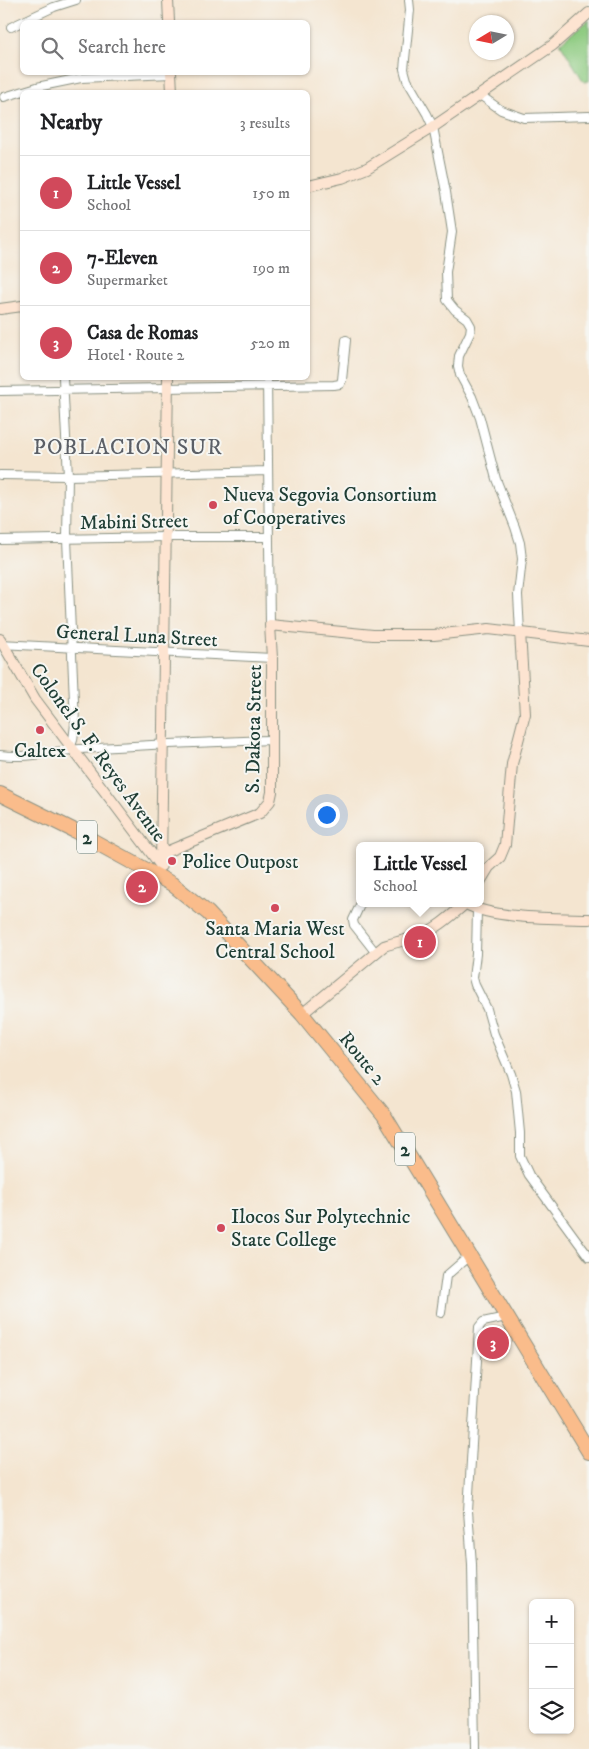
<!DOCTYPE html>
<html lang="en">
<head>
<meta charset="utf-8">
<style>
	:root { --surface:#fff; --page:#f2f2f2; --text:#202124; --muted:#757577; --line:#e0e0e0; --accent:#d1495b }
	body { margin:0; font-family:"IM FELL DW Pica",serif; background:var(--page); color:var(--text) }
	.controls { position:absolute; right:15px; bottom:15px; display:grid; overflow:hidden; border-radius:8px; box-shadow:0 1px 4px #0004 }
	.controls button { width:45px; height:45px; display:grid; place-items:center; padding:0; border:0; border-bottom:1px solid var(--line); background:var(--surface); color:var(--text); font:25px sans-serif }
	.compass { position:absolute; left:469px; top:15px; width:45px; height:45px; border-radius:50%; background:var(--surface); box-shadow:0 1px 4px #0004; rotate:260deg }
	.you { position:absolute; left:326px; top:814px; width:18px; height:18px; margin:-12px; border:4px solid #fff; border-radius:50%; background:#1a73e8; box-shadow:0 0 0 8px #1a73e833 }
	.badge { display:grid; place-items:center; width:32px; height:32px; border-radius:50%; background:var(--accent); color:#fff; font-size:16px; font-weight:700 }
	.pin { position:absolute; translate:-50% -50%; border:2px solid #fff; box-shadow:0 1px 5px #0006 }
	.popup { position:absolute; left:356px; top:842px; width:128px; height:65px; box-sizing:border-box; display:grid; place-content:center; border-radius:8px; background:var(--surface); filter:drop-shadow(0 1px 4px #0005); font-size:16px; white-space:nowrap; color:var(--muted) }
	.popup b { font-size:19px; color:var(--text) }
	.popup::after { content:''; position:absolute; left:50%; top:100%; margin-left:-10px; border:10px solid transparent; border-top-color:var(--surface) }
	.list { margin:0; padding:0; list-style:none }
	h2 { display:flex; justify-content:space-between; align-items:center; height:65px; margin:0; padding:0 20px; font-size:21px }
	h2 small { font-size:16px; font-weight:400; color:var(--muted) }
	.list li { display:grid; grid-template-columns:32px 1fr auto; gap:15px; align-items:center; box-sizing:border-box; height:75px; padding:0 20px; border-top:1px solid var(--line) }
	.list b { display:block; font-size:19px; white-space:nowrap }
	.list p { margin:0; font-size:16px; white-space:nowrap; color:var(--muted) }
	.list em { font-size:16px; font-style:normal; color:var(--muted) }
	.icon { flex:none; width:28px; height:28px; fill:none; stroke:currentColor; stroke-width:2; stroke-linecap:round; stroke-linejoin:round }
	.map { position:relative; flex:none; width:589px; height:1749px; overflow:hidden }
	.search { position:absolute; background:var(--surface); box-shadow:0 1px 4px #0004; left:20px; top:20px; width:290px; height:55px; display:flex; align-items:center; gap:12px; box-sizing:border-box; padding:0 18px; border-radius:8px; color:var(--muted); font-size:19px }
	.panel { position:absolute; background:var(--surface); box-shadow:0 1px 4px #0004; left:20px; top:90px; width:290px; height:290px; border-radius:8px }
	.map>svg:first-child { display:block }
	.green { fill:#8cca7f; stroke:#56845a }
	.lines { fill:none; stroke-linecap:round; stroke-linejoin:round }
	.street-casing { stroke:#8a9182; stroke-width:10 }
	.secondary-casing { stroke:#8a9182; stroke-width:12 }
	.highway-casing { stroke:#8a9182; stroke-width:16 }
	.street { stroke:#fff; stroke-width:8 }
	.secondary { stroke:#fde4d1; stroke-width:10 }
	.highway { stroke:#fabc8b; stroke-width:14 }
	.poi-dot { fill:#d1495b; stroke:#f6f6f2; stroke-width:2 }
	.labels { text-anchor:middle; stroke-width:4; stroke-linejoin:round; paint-order:stroke }
	.shield { fill:#f6f6f2; stroke:#60746d; stroke-width:1 }
	.shield-label { font-size:19px; font-weight:bold; fill:#1f3d34 }
	.poi-label { font-size:20px; fill:#1f3d34; stroke:#f6f6f2; text-anchor:start }
	.street-label { font-size:20px; fill:#1f3d34; stroke:#f6f6f2 }
	.quarter-label { font-size:22px; letter-spacing:1px; fill:#5b5f66; stroke:#f6f6f2 }
</style>
</head>
<body>
<div class="map">
<svg width="589" height="1749" viewBox="0 0 589 1749">
	<rect width="100%" height="100%" fill="#f6f6f2"/>
	<filter id="ink" filterUnits="userSpaceOnUse"><feTurbulence type="fractalNoise" baseFrequency=".02" numOctaves="2"/><feDisplacementMap in="SourceGraphic" scale="10" xChannelSelector="R" yChannelSelector="G"/><feConvolveMatrix kernelMatrix="1 2 1 2 8 2 1 2 1" color-interpolation-filters="sRGB"/></filter>
	<filter id="wash" filterUnits="userSpaceOnUse"><feTurbulence type="fractalNoise" baseFrequency=".0096" numOctaves="4" result="noise"/><feDisplacementMap in="SourceGraphic" scale="20" xChannelSelector="R" yChannelSelector="G"/><feGaussianBlur stdDeviation="1.12" result="paint"/><feColorMatrix in="noise" values="0 0 0 0 0 0 0 0 0 0 0 0 0 0 0 0 0 1.4 0 .05"/><feComposite in="paint" operator="in"/></filter>
	<g filter="url(#wash)">
		<rect width="100%" height="100%" fill="#f4e5d0"/>
		<path class="green" d="M 589,20 L 589,81 L 584,82 L 560,43 Z"/>
	</g>
	<g filter="url(#ink)">
		<g class="lines">
			<defs>
				<path id="street" d="M 409,0 L 410,10 L 404,69 L 407,80 L 427,114 L 433,127 L 446,192 L 452,232 L 446,272 L 447,300 L 455,310 L 467,319 L 471,326 L 470,333 L 459,356 L 458,366 L 460,375 L 472,397 L 480,418 L 496,479 L 515,527 L 520,543 L 522,559 L 518,595 L 520,632
					M 11,27 L 54,7 L 76,0
					M 480,95 L 501,110 L 524,118 L 589,116
					M 4,97 L 37,87 L 81,78 L 171,74
					M 63,378 L 68,476 L 67,539 L 75,724 L 73,740 L 71,746
					M 267,378 L 270,625
					M 0,391 L 334,385 L 340,384 L 342,380 L 346,340
					M 0,475 L 68,476 L 268,471
					M 0,540 L 165,537 L 269,537
					M 0,644 L 272,658
					M 0,755 C 26,759 54,751 80,749 C 144,745 208,742 271,740
					M 361,903 L 353,920 L 354,925 L 376,953
					M 477,910 L 476,954 L 473,978 L 475,985 L 487,1009 L 494,1034 L 511,1074 L 516,1091 L 520,1133 L 520,1156 L 529,1175 L 589,1257
					M 441,1313 L 446,1276 L 469,1256
					M 475,1749 L 472,1564 L 468,1511 L 479,1327 L 483,1322 L 506,1317"/>
				<path id="secondary" d="M 168,0 L 169,22
					M 171,72 L 172,92
					M 308,186 L 342,178 L 367,168 L 433,127 L 553,45 L 589,13
					M 0,309 L 22,306
					M 0,639 L 35,699 L 161,866
					M 161,854 L 260,813 L 270,801 L 272,792 L 272,658 L 270,625 L 373,635 L 434,635 L 489,629 L 589,641
					M 161,866 L 168,378
					M 480,882 L 489,867 L 500,857 L 505,845 L 512,764 L 525,714 L 520,632
					M 466,904 C 493,919 556,918 589,919
					M 302,1014 L 384,946 C 396,942 407,940 418,936 C 436,930 452,915 466,903"/>
				<path id="highway" d="M 0,794 L 75,831 L 172,884 L 208,913 L 302,1014 L 384,1115 L 589,1452"/>
			</defs>
			<use href="#street" class="street-casing"/>
			<use href="#secondary" class="secondary-casing"/>
			<use href="#highway" class="highway-casing"/>
			<use href="#street" class="street"/>
			<use href="#secondary" class="secondary"/>
			<use href="#highway" class="highway"/>
		</g>
	</g>
	<g class="poi-dot">
		<circle cx="213" cy="505" r="5"/>
		<circle cx="40" cy="730" r="5"/>
		<circle cx="172" cy="861" r="5"/>
		<circle cx="275" cy="908" r="5"/>
		<circle cx="221" cy="1228" r="5"/>
	</g>
	<g class="labels">
		<g class="shield">
			<rect x="77" y="820.5" width="20" height="33" rx="4"/>
			<rect x="395" y="1132.5" width="20" height="33" rx="4"/>
		</g>
		<g class="shield-label">
			<text x="87" y="844">2</text>
			<text x="405" y="1156">2</text>
		</g>
		<g class="poi-label">
			<text x="223" y="501">Nueva Segovia Consortium<tspan x="223" dy="23">of Cooperatives</tspan></text>
			<text x="40" y="757" text-anchor="middle">Caltex</text>
			<text x="182" y="868">Police Outpost</text>
			<text x="275" y="935" text-anchor="middle">Santa Maria West<tspan x="275" dy="23">Central School</tspan></text>
			<text x="231" y="1223">Ilocos Sur Polytechnic<tspan x="231" dy="23">State College</tspan></text>
		</g>
		<g class="street-label">
			<text transform="translate(134 521) rotate(-1)" y="7">Mabini Street</text>
			<text transform="translate(137 635) rotate(3)" y="7">General Luna Street</text>
			<text transform="translate(253 729) rotate(-89)" y="7">S. Dakota Street</text>
			<text transform="translate(99 752) rotate(54)" y="7">Colonel S. F. Reyes Avenue</text>
			<text transform="translate(363 1058) rotate(51)" y="7">Route 2</text>
		</g>
		<g class="quarter-label">
			<text x="128" y="454">POBLACION SUR</text>
		</g>
	</g>
</svg>
<div class="controls">
<button>+</button>
<button>−</button>
<button><svg class="icon" aria-label="layers" viewBox="0 0 24 24"><path d="M12 4l9 5-9 5-9-5zM3 14l9 5 9-5"/></svg></button>
</div>
<svg class="compass" viewBox="-18 -18 36 36"><path d="M0-13l5 13h-10z" fill="#e53935"/><path d="M0 13l5-13h-10z" fill="#757577"/></svg>
<div class="you"></div>
<div class="pin badge" style="left:420px;top:942px">1</div>
<div class="popup"><b>Little Vessel</b>School</div>
<div class="pin badge" style="left:142px;top:887px">2</div>
<div class="pin badge" style="left:493px;top:1343px">3</div>
<div class="search"><svg class="icon" aria-label="search" viewBox="0 0 24 24"><circle cx="10" cy="10" r="6"/><path d="M15 15l6 6"/></svg>Search here</div>
<section class="panel">
<h2>Nearby<small>3 results</small></h2>
<ul class="list">
<li><span class="badge">1</span><div><b>Little Vessel</b><p>School</p></div><em>150 m</em></li>
<li><span class="badge">2</span><div><b>7-Eleven</b><p>Supermarket</p></div><em>190 m</em></li>
<li><span class="badge">3</span><div><b>Casa de Romas</b><p>Hotel · Route 2</p></div><em>520 m</em></li>
</ul>
</section>
</div>
</body>
</html>
